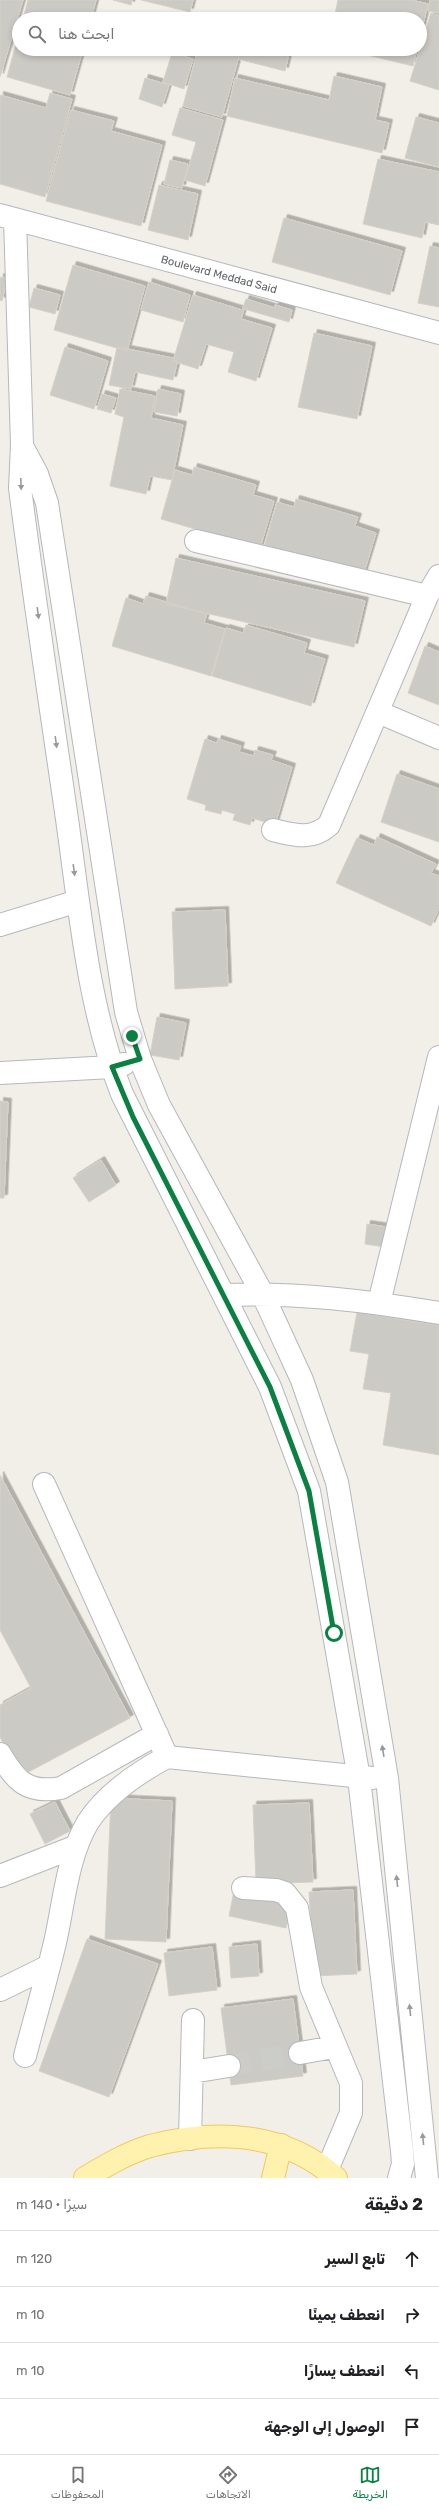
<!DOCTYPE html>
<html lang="ar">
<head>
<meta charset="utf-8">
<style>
	:root { --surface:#fff; --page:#f6f6f6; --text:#202124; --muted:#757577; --line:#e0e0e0; --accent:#0b8043 }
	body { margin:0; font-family:Rubik,Cairo,sans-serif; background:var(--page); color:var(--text); direction:rtl }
	.stop { position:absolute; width:12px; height:12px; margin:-9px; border:3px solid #0b8043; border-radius:50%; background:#fff }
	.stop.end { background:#0b8043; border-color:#fff; box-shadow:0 1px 4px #0008 }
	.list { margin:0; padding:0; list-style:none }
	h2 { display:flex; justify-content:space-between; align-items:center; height:52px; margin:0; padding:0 16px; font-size:17px }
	h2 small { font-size:13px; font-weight:400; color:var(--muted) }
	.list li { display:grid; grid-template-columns:26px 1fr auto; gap:12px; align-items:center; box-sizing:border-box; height:56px; padding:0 16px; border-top:1px solid var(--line) }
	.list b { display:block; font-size:15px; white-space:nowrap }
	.list em { font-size:13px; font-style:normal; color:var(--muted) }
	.icon { flex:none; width:22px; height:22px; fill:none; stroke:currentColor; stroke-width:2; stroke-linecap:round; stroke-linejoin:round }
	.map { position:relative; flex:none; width:439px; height:2178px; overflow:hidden; direction:ltr }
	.search { position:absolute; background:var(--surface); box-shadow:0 2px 6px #0003; left:12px; right:12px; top:12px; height:44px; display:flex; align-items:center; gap:10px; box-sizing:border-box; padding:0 14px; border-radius:22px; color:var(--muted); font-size:15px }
	.sheet { height:276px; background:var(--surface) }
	nav { display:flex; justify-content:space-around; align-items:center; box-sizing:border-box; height:56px; border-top:1px solid var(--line); background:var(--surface); font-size:11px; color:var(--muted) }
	nav a { display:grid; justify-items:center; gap:2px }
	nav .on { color:var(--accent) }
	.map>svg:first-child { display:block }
	.building { fill:#cccac5; stroke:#d6d1c6; filter:url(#shadow) }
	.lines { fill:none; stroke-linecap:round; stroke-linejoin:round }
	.minor-tunnel { stroke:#ccccc8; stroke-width:22; stroke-dasharray:22 11; stroke-linecap:butt }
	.minor-casing { stroke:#b5b8bc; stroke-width:24 }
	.major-casing { stroke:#f2c960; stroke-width:24 }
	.minor { stroke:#fff; stroke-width:22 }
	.major { stroke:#fff2af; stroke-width:22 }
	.oneway { fill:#979a9d }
	.route { stroke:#0b8043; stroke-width:5 }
	.labels { text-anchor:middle; stroke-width:4; stroke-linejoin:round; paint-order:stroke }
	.street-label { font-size:11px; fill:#5f6368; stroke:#fff }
</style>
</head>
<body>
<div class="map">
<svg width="439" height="2178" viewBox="0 0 439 2178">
	<defs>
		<filter id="shadow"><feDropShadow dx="3.5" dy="-3.5" stdDeviation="0" flood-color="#0004"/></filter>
	</defs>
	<rect width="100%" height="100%" fill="#f1efe8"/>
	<path class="building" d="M 0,0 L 23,0 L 0,77 Z
		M 28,0 L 96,0 L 91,19 L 23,19 Z
		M 113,0 L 132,0 L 131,5 Z
		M 141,0 L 193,0 L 190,12 Z
		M 338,0 L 411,0 L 428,4 L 420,36 L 420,19 L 334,19 Z
		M 430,0 L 439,0 L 439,13 L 428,11 Z
		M 431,13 L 439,16 L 439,90 L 410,81 Z
		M 19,33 L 19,49 L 83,49 L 70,95 L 7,77 Z
		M 198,49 L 241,49 L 222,117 L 183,106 Z
		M 241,49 L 290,49 L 285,71 L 238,59 Z
		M 342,49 L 417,49 L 413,66 Z
		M 172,53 L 193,59 L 184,89 L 163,82 Z
		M 334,76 L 382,87 L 375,120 L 389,123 L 382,153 L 227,116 L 235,78 L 329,100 Z
		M 145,78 L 169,85 L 162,107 L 139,99 Z
		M 50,93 L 72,99 L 45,197 L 0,184 L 0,95 L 46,108 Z
		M 180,108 L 223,120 L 205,186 L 185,180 L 196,142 L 172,135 Z
		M 71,110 L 114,121 L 111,131 L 162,145 L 141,226 L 46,201 Z
		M 416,117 L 439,123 L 439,167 L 405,158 Z
		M 378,159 L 439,172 L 439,225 L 425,222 L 422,238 L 363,224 Z
		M 170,160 L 188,164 L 182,188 L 164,184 Z
		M 159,185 L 198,194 L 188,240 L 148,230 Z
		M 284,218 L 402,251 L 390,295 L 272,262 Z
		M 430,246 L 439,248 L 439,307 L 418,303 Z
		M 73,265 L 145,286 L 127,351 L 54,330 Z
		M 0,277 L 7,279 L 2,301 L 0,300 Z
		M 149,282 L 190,295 L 183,322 L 141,310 Z
		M 34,288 L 60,295 L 55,314 L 29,307 Z
		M 193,295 L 242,310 L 246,299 L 275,308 L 275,305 L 292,310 L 289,322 L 244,309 L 241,319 L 272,328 L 256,381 L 228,372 L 234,352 L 206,344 L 198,369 L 173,361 Z
		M 314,333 L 372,346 L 357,419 L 298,407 Z
		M 65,347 L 108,361 L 94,409 L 50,395 Z
		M 117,347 L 178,359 L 173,380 L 135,372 L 131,389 L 109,385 Z
		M 120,389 L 155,396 L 151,418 L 183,425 L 172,480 L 150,476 L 146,494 L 110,486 L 124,417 L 115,414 Z
		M 158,389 L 181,394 L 177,416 L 154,412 Z
		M 102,394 L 116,398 L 111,413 L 97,409 Z
		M 194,467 L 256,485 L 253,495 L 274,501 L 260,548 L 161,519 L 175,470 L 192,475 Z
		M 296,499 L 358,517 L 355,526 L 376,533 L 362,579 L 263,551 L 277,502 L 294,507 Z
		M 176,558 L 365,601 L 354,647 L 166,604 Z
		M 146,596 L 207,614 L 204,623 L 225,629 L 211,676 L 112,646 L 126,598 L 143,604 Z
		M 246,625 L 307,643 L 304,653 L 325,659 L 311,706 L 212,676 L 226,628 L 243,633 Z
		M 425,646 L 439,652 L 439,705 L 408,693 Z
		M 205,739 L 217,743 L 218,739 L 241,746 L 239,752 L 254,756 L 255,750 L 273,755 L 271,760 L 292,767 L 275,825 L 252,818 L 250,825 L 233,820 L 235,814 L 222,810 L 221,814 L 205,810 L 206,805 L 187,799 Z
		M 397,774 L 439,789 L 439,842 L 381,822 Z
		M 377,837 L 436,864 L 431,873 L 439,876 L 439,908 L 431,926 L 336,883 L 357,838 L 374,845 Z
		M 225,910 L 228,986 L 175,989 L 172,912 Z
		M 157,1017 L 186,1023 L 179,1060 L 150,1055 Z
		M 0,1101 L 8,1102 L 4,1198 L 0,1198 Z
		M 101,1160 L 116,1185 L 89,1202 L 73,1178 Z
		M 367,1224 L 393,1228 L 391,1248 L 365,1244 Z
		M 357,1312 L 439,1326 L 439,1455 L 383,1445 L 391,1393 L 363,1389 L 369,1354 L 350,1351 Z
		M 0,1475 L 130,1718 L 21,1776 L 0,1737 L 0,1705 L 31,1688 L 0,1630 Z
		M 111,1798 L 172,1801 L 166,1942 L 105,1939 Z
		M 55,1802 L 70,1831 L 45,1844 L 30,1814 Z
		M 309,1803 L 313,1882 L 256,1884 L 253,1805 Z
		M 235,1886 L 292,1897 L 286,1928 L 229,1916 Z
		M 353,1890 L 357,1974 L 314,1976 L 309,1892 Z
		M 87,1939 L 158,1964 L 109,2097 L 39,2071 Z
		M 257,1944 L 259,1976 L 231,1978 L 229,1947 Z
		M 212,1947 L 217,1990 L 169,1996 L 164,1953 Z
		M 293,1999 L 303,2076 L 231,2085 L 221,2008 Z"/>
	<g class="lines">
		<path class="minor-tunnel" d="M 229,2066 L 300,2053"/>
		<defs>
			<path id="minor" d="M 0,215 L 439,333
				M 15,219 L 22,445 L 20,488 C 34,598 51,709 67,819 C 80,911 88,1007 122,1094 L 270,1387 L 309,1491 L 359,1778 L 402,2151 L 403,2164 L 399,2178
				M 22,446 L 37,474 L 47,503 L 126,1012 L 140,1059 L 159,1105 L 262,1293 L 302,1380 L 337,1482 L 387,1778 L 427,2178
				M 196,541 L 427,596
				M 378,712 L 439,738
				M 273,830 C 294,835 311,841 329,825 L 427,596 L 439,576
				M 0,925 L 78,901
				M 0,1073 L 112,1067 L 124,1064
				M 225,1295 C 296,1292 368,1301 439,1313
				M 379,1303 L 439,1057
				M 44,1484 L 167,1757
				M 0,1754 C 16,1781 27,1794 61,1788 L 157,1734
				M 0,1876 L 77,1846
				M 243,1888 L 276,1890 L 285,1893 L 297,1908 L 311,1987 L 351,2083 L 351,2113 L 327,2170
				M 0,1990 L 49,1966
				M 300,2053 L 334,2047
				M 25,2056 C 35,2017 47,1978 56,1938 C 64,1901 68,1855 88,1822 C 107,1793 137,1773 167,1757 L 373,1778
				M 192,2072 L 229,2066
				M 190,2139 L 193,2020"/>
			<path id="major" d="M 85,2178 C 105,2166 127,2153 150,2146 C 216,2129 284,2132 336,2178
				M 273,2178 L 281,2145"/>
		</defs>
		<use href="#minor" class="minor-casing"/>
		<use href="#major" class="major-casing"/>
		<use href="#minor" class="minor"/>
		<use href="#major" class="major"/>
	</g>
	<defs><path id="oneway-solid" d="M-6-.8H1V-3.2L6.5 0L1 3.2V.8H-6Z"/></defs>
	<g class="oneway">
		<use href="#oneway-solid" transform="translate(21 484) rotate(88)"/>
		<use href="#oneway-solid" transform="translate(38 613) rotate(82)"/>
		<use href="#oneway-solid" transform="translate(56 742) rotate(82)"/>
		<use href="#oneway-solid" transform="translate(74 870) rotate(82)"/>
		<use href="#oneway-solid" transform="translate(383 1751) rotate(-99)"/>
		<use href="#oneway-solid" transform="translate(397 1881) rotate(-96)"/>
		<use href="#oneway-solid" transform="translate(410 2010) rotate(-96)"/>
		<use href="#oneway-solid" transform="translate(423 2139) rotate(-96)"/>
	</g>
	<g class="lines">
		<path class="route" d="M 132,1036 L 140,1059 L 112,1067 L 133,1117 L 270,1387 L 309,1491 L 334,1633"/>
	</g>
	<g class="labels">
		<g class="street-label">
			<text transform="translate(219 274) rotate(15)" y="4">Boulevard Meddad Said</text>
		</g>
	</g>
</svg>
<div class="stop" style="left:334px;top:1633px"></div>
<div class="stop end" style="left:132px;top:1036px"></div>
<div class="search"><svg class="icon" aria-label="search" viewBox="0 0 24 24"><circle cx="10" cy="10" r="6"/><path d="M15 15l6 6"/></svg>ابحث هنا</div>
</div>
<section class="sheet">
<h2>2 دقيقة<small>سيرًا · 140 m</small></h2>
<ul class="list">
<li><svg class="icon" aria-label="ahead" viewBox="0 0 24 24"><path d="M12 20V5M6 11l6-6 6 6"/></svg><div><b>تابع السير</b></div><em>120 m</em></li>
<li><svg class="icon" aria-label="right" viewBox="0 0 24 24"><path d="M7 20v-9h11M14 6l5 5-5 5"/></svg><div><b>انعطف يمينًا</b></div><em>10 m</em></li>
<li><svg class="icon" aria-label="left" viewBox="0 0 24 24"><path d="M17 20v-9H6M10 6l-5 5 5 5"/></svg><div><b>انعطف يسارًا</b></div><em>10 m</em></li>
<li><svg class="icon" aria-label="arrive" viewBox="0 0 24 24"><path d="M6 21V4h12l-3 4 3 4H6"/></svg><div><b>الوصول إلى الوجهة</b></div></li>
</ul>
</section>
<nav>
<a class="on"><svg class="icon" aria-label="map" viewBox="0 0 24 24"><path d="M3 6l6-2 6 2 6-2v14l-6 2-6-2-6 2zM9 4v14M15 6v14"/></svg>الخريطة</a>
<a><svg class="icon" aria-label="directions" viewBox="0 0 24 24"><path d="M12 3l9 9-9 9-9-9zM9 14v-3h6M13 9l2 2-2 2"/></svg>الاتجاهات</a>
<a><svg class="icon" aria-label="saved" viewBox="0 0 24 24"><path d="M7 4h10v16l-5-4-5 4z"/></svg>المحفوظات</a>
</nav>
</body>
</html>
